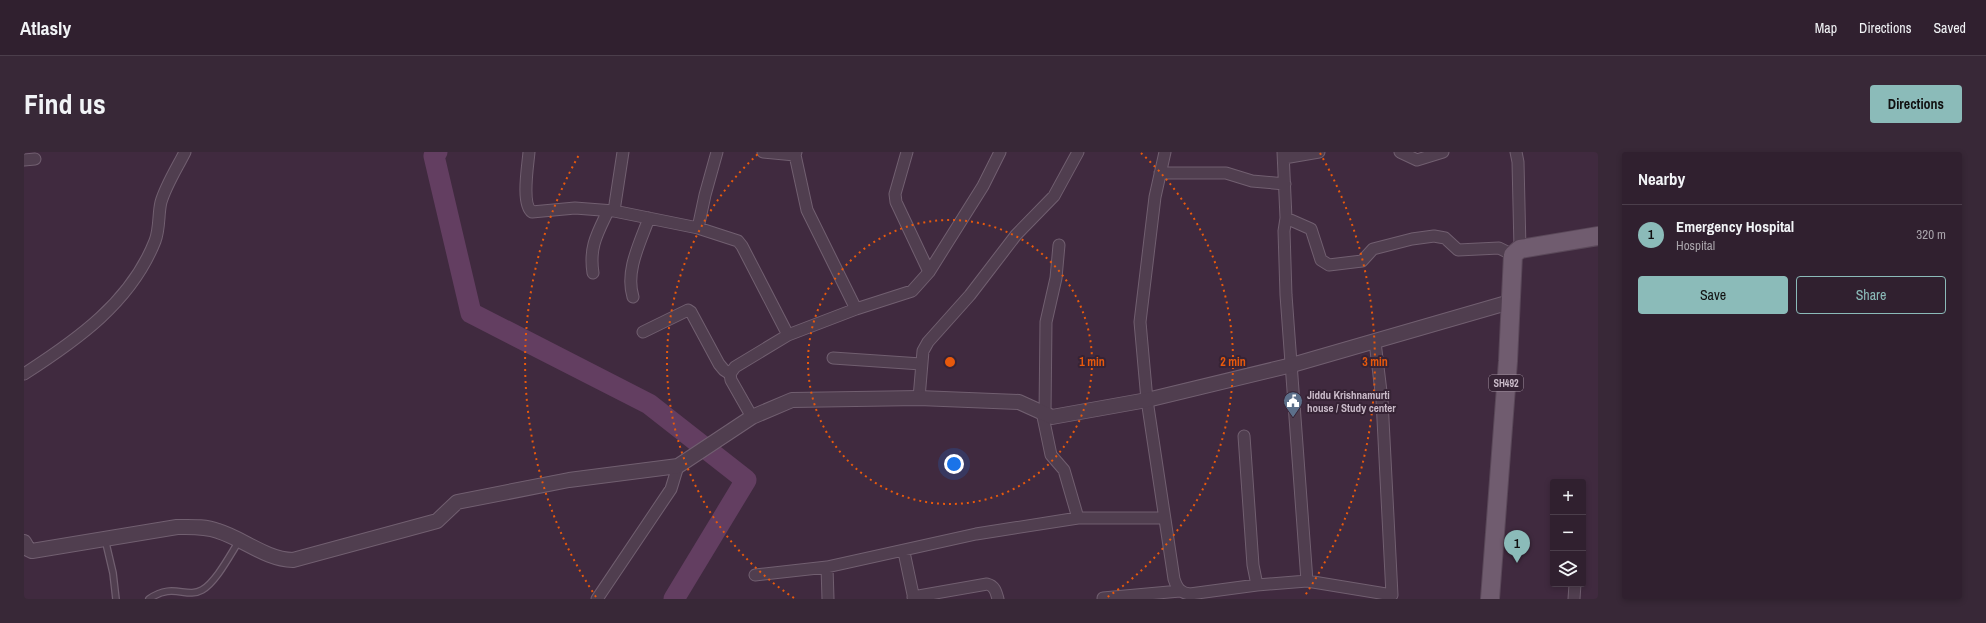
<!DOCTYPE html>
<html lang="en">
<head>
<meta charset="utf-8">
<style>
	:root { --surface:#30202f; --page:#382837; --text:#f1f3f6; --muted:#a8a3aa; --line:#4b3e4b; --accent:#8bbbb9 }
	body { margin:0; font-family:"Archivo Narrow",sans-serif; background:var(--page); color:var(--text) }
	.controls { position:absolute; right:12px; bottom:12px; display:grid; overflow:hidden; border-radius:4px; box-shadow:0 2px 6px #0003 }
	.controls button { width:36px; height:36px; display:grid; place-items:center; padding:0; border:0; border-bottom:1px solid var(--line); background:var(--surface); color:var(--text); font:20px sans-serif }
	.you { position:absolute; left:930px; top:312px; width:14px; height:14px; margin:-10px; border:3px solid #fff; border-radius:50%; background:#1a73e8; box-shadow:0 0 0 6px #1a73e833 }
	.badge { display:grid; place-items:center; width:26px; height:26px; border-radius:50%; background:var(--accent); color:#111; font-size:13px; font-weight:700 }
	.pin { position:absolute; translate:-50% -33px; filter:drop-shadow(0 1px 2px #0008) }
	.pin::after { content:''; position:absolute; top:21px; width:14px; height:12px; background:inherit; clip-path:polygon(0 0,100% 0,50% 100%) }
	.list { margin:0; padding:0; list-style:none }
	h2 { display:flex; justify-content:space-between; align-items:center; height:52px; margin:0; padding:0 16px; font-size:17px }
	h2 small { font-size:13px; font-weight:400; color:var(--muted) }
	.list li { display:grid; grid-template-columns:26px 1fr auto; gap:12px; align-items:center; box-sizing:border-box; height:60px; padding:0 16px; border-top:1px solid var(--line) }
	.list b { display:block; font-size:15px; white-space:nowrap }
	.list p { margin:0; font-size:13px; white-space:nowrap; color:var(--muted) }
	.list em { font-size:13px; font-style:normal; color:var(--muted) }
	.actions { display:flex; gap:8px; padding:12px 16px }
	.actions a { flex:1; padding:9px 0; border:1px solid var(--accent); border-radius:4px; text-align:center; font-size:14px; color:var(--accent) }
	.actions .main { background:var(--accent); color:#111 }
	.icon { flex:none; width:22px; height:22px; fill:none; stroke:currentColor; stroke-width:2; stroke-linecap:round; stroke-linejoin:round }
	.map { position:relative; flex:none; width:1574px; height:447px; overflow:hidden; border-radius:4px }
	header { display:flex; align-items:center; gap:24px; box-sizing:border-box; height:56px; padding:0 20px; background:var(--surface); border-bottom:1px solid var(--line) }
	header strong { font-size:19px }
	nav { display:flex; gap:22px; margin-inline-start:auto; font-size:14px }
	.intro { display:flex; align-items:center; justify-content:space-between; box-sizing:border-box; height:96px; padding:0 24px }
	h1 { margin:0; font-size:28px }
	.button { padding:10px 18px; border-radius:4px; background:var(--accent); color:#111; font-size:14px; font-weight:700 }
	main { display:flex; gap:24px; padding:0 24px }
	aside { flex:1; background:var(--surface); border-radius:4px; box-shadow:0 2px 6px #0003 }
	.map>svg:first-child { display:block }
	.lines { fill:none; stroke-linecap:round; stroke-linejoin:round }
	.river { stroke:#633e61; stroke-width:21 }
	.service-casing { stroke:#715f70; stroke-width:8 }
	.minor-casing { stroke:#715f70; stroke-width:13 }
	.tertiary-casing { stroke:#715f70; stroke-width:16 }
	.primary-casing { stroke:#5a4859; stroke-width:20 }
	.service { stroke:#503e4f; stroke-width:5.5 }
	.minor { stroke:#503e4f; stroke-width:11 }
	.tertiary { stroke:#503e4f; stroke-width:14 }
	.primary { stroke:#705c6f; stroke-width:18 }
	.ring { fill:none; stroke:#e8590c; stroke-width:2; stroke-dasharray:2 4 }
	.labels { text-anchor:middle; stroke-width:4; stroke-linejoin:round; paint-order:stroke }
	.shield { fill:#362335; stroke:#9e8d9d; stroke-width:1 }
	.shield-label { font-size:10px; font-weight:bold; fill:#cabbc9 }
	.poi-label { font-size:11px; font-weight:bold; fill:#cabbc9; stroke:#362335; text-anchor:start }
	.centre { fill:#e8590c; stroke:#362335; stroke-width:2 }
	.ring-label { font-size:12px; text-anchor:middle; font-weight:bold; fill:#e8590c; stroke:#362335; stroke-width:4; stroke-linejoin:round; paint-order:stroke }
</style>
</head>
<body>
<header>
<strong>Atlasly</strong>
<nav><a>Map</a><a>Directions</a><a>Saved</a></nav>
</header>
<div class="intro"><h1>Find us</h1><a class="button">Directions</a></div>
<main>
<div class="map">
<svg width="1574" height="447" viewBox="0 0 1574 447">
	<rect width="100%" height="100%" fill="#402a3f"/>
	<g class="lines">
		<path class="river" d="M 413,0 L 410,4 L 447,161 L 625,252 L 722,328 L 650,447"/>
		<defs>
			<path id="service" d="M 81,387 L 89,421 L 92,447
				M 125,447 C 149,430 162,447 178,438 C 192,430 206,403 215,389"/>
			<path id="minor" d="M 505,0 C 504,13 497,52 508,60 L 551,56 L 590,59 L 674,76 L 714,89 L 718,94 L 764,183
				M 739,0 L 771,3
				M 772,0 L 771,3 L 783,58 L 832,157
				M 883,0 L 871,42 L 872,50 L 905,120
				M 1141,0 L 1131,45 L 1116,170 L 1123,248 L 1150,427 C 1153,436 1156,441 1166,442 L 1233,433 L 1283,429 L 1262,143 L 1260,79 L 1262,66 L 1259,0
				M 1376,0 L 1393,8 L 1419,0
				M 1492,0 L 1494,10 L 1496,97
				M 1260,6 L 1295,0
				M 0,8 L 11,7
				M 1136,21 L 1202,21 L 1228,29 L 1261,32
				M 590,59 L 599,0
				M 1262,66 L 1287,77 L 1297,108 L 1305,113 L 1338,109 L 1349,97 L 1388,87 L 1410,84 L 1421,86 L 1434,98 L 1475,96 L 1489,103
				M 674,76 L 681,43 L 693,0
				M 569,121 C 565,95 573,82 584,59
				M 609,145 C 601,119 616,91 625,66
				M 619,180 L 664,158 L 667,160 L 695,212 L 700,218 L 706,222
				M 809,206 L 897,212
				M 0,222 C 53,188 107,150 131,89 C 136,76 134,62 137,50 C 142,33 153,16 161,0
				M 895,246 L 899,199 L 904,190 L 946,143 L 992,83 L 1030,44 L 1054,0
				M 1018,260 L 1027,303 L 1040,318 L 1054,366
				M 1021,262 L 1022,170 L 1032,126 L 1035,93
				M 728,265 L 707,228 L 706,222 L 711,215 L 764,183 L 832,157 L 888,139 L 905,120 L 959,34 L 976,0
				M 1220,284 L 1229,413 L 1233,433
				M 880,400 L 890,447
				M 803,415 L 804,447
				M 731,423 L 803,415 L 952,382 L 1054,366 L 1140,366
				M 1283,429 L 1368,443 L 1358,248 L 1351,190
				M 889,445 L 963,432 C 971,434 972,440 974,447
				M 1079,446 L 1156,439
				M 573,447 L 647,337 L 654,314
				M 1550,447 L 1551,432"/>
			<path id="tertiary" d="M 0,390 L 4,397 L 8,399 L 153,375 C 166,375 181,374 194,379 C 220,387 241,407 269,408 L 413,369 L 433,350 L 545,328 L 654,314 L 728,265 L 768,248 L 895,246 L 995,250 L 1028,265 L 1123,248 L 1268,213 L 1486,150"/>
			<path id="primary" d="M 1466,447 L 1484,209 L 1489,103 L 1496,97 L 1574,84"/>
		</defs>
		<use href="#service" class="service-casing"/>
		<use href="#minor" class="minor-casing"/>
		<use href="#tertiary" class="tertiary-casing"/>
		<use href="#primary" class="primary-casing"/>
		<use href="#service" class="service"/>
		<use href="#minor" class="minor"/>
		<use href="#tertiary" class="tertiary"/>
		<use href="#primary" class="primary"/>
	</g>
	<g class="ring">
		<circle cx="926" cy="210" r="142"/>
		<path d="M770 446A283 283 0 0 1 735 1M1117 1A283 283 0 0 1 1082 446"/>
		<path d="M572 445A425 425 0 0 1 556 1M1296 1A425 425 0 0 1 1280 445"/>
	</g>
	<defs>
		<symbol id="civic-pin" viewBox="-11 -11 22 30"><path d="M0 17L-7.5 6A9.5 9.5 0 1 1 7.5 6Z" fill="#5c6f8a" stroke="#362335"/><path d="M-.6-6.5H3V-4.5H.6V-3L4-1V1h2V6H-6V1h2V-1L-.6-3ZM-1.2 2.5V6h2.4V2.5Z" fill="#fff"/></symbol>
	</defs>
	<g fill-rule="evenodd">
		<use href="#civic-pin" x="1258" y="238" width="22" height="30"/>
	</g>
	<g class="labels">
		<rect class="shield" x="1465" y="223" width="34" height="16" rx="3"/>
		<g class="shield-label">
			<text x="1482" y="235">SH492</text>
		</g>
		<g class="poi-label">
			<text x="1283" y="247">Jiddu Krishnamurti<tspan x="1283" dy="13">house / Study center</tspan></text>
		</g>
	</g>
	<circle cx="926" cy="210" r="6" class="centre"/>
	<g class="ring-label">
		<text x="1068" y="214">1 min</text>
		<text x="1209" y="214">2 min</text>
		<text x="1351" y="214">3 min</text>
	</g>
</svg>
<div class="controls">
<button>+</button>
<button>−</button>
<button><svg class="icon" aria-label="layers" viewBox="0 0 24 24"><path d="M12 4l9 5-9 5-9-5zM3 14l9 5 9-5"/></svg></button>
</div>
<div class="you"></div>
<div class="pin badge" style="left:1493px;top:411px">1</div>
</div>
<aside>
<h2>Nearby<small></small></h2>
<ul class="list">
<li><span class="badge">1</span><div><b>Emergency Hospital</b><p>Hospital</p></div><em>320 m</em></li>
</ul>
<div class="actions"><a class="main">Save</a><a>Share</a></div>
</aside>
</main>
</body>
</html>
